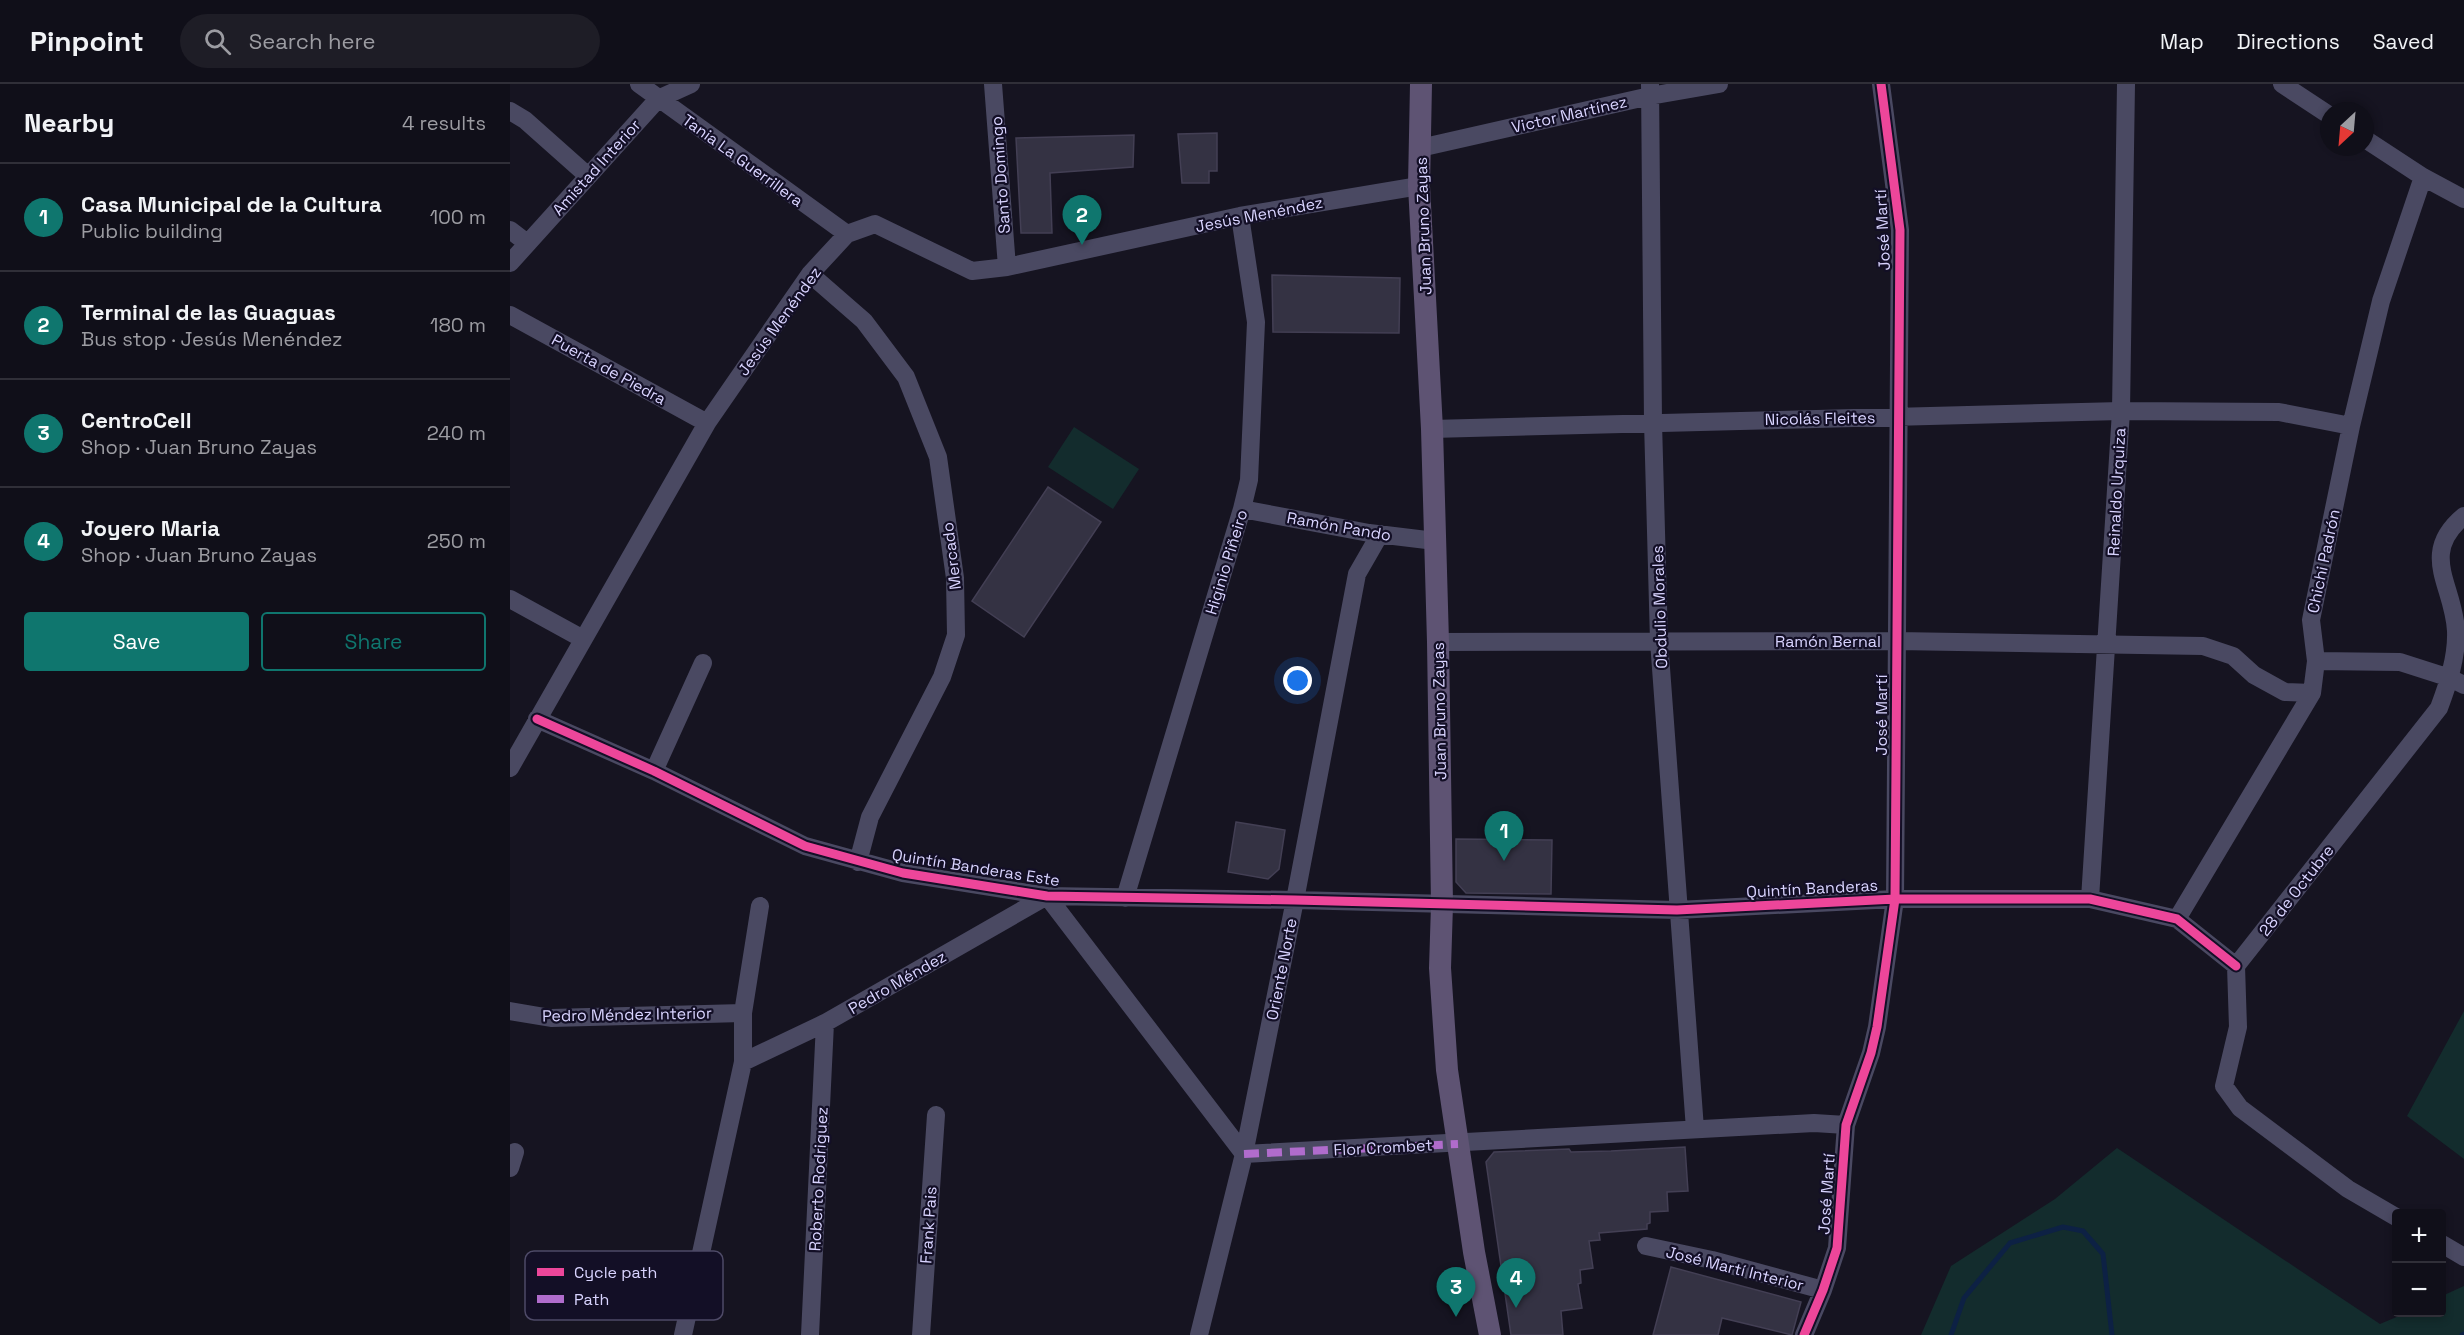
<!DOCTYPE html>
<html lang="en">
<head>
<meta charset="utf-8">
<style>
	:root { --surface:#100f19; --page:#1e1d26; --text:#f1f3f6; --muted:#9c9ca2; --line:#302f38; --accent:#0f766e }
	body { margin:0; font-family:"Space Grotesk",sans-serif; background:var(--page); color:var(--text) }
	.controls { position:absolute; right:18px; bottom:18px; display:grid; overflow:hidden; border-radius:6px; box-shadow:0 3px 9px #0003 }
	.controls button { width:54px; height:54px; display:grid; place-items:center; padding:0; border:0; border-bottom:2px solid var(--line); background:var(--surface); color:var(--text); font:30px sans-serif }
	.compass { position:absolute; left:1810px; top:18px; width:54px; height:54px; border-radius:50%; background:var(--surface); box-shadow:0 3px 9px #0003; rotate:206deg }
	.you { position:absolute; left:788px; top:597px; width:21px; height:21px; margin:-15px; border:4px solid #fff; border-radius:50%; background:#1a73e8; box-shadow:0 0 0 9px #1a73e833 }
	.badge { display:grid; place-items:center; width:39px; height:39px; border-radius:50%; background:var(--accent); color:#fff; font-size:20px; font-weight:700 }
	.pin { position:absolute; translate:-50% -50px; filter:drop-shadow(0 2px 3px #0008) }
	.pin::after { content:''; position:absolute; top:32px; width:21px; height:18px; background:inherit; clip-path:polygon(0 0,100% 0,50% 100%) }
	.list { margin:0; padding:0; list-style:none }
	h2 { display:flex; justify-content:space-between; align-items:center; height:78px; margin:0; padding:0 24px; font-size:26px }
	h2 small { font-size:20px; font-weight:400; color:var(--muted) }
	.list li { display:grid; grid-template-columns:39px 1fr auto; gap:18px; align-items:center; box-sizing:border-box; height:108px; padding:0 24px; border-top:2px solid var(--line) }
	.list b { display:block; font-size:22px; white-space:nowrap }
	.list p { margin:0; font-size:20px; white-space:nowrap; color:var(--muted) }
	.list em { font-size:20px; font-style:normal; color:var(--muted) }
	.actions { display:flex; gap:12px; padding:18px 24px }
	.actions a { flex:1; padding:14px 0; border:2px solid var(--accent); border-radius:6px; text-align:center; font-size:21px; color:var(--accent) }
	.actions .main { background:var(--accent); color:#fff }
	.icon { flex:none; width:33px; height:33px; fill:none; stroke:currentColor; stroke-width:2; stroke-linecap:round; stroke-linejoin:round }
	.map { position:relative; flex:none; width:1954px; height:1251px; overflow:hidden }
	header { display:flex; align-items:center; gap:36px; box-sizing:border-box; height:84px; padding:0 30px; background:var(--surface); border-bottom:2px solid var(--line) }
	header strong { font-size:28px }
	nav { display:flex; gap:33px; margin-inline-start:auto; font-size:21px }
	.search { width:420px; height:54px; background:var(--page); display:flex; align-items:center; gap:15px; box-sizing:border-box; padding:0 21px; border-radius:33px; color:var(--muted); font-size:22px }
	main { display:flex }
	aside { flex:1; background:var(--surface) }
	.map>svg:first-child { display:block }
	.green { fill:#132c2d }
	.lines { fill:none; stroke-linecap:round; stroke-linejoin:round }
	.stream { stroke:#0d2144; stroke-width:5 }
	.building { fill:#343243; stroke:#433f54; stroke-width:1.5 }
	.minor { stroke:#4a4962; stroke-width:18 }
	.major { stroke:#5e5373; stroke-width:22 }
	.quiet { stroke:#b06ccc; stroke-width:8; stroke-dasharray:15 8; stroke-linecap:butt }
	.cycleway-casing { stroke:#130f26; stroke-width:13 }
	.cycleway { stroke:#ed469a; stroke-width:9 }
	.labels { text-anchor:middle; stroke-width:4.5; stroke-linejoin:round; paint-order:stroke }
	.street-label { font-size:16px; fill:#d9d4ff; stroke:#130f26 }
	.key { fill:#130f26; stroke:#4e4a67; stroke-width:1.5 }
	.key-label { font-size:16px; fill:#d9d4ff }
</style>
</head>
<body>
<header>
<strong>Pinpoint</strong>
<div class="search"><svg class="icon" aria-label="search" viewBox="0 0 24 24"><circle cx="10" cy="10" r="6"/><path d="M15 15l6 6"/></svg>Search here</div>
<nav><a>Map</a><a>Directions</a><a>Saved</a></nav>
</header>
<main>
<aside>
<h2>Nearby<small>4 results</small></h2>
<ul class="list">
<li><span class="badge">1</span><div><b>Casa Municipal de la Cultura</b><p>Public building</p></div><em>100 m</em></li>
<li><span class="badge">2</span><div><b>Terminal de las Guaguas</b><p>Bus stop · Jesús Menéndez</p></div><em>180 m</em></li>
<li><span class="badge">3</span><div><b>CentroCell</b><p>Shop · Juan Bruno Zayas</p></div><em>240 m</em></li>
<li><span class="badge">4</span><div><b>Joyero Maria</b><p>Shop · Juan Bruno Zayas</p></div><em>250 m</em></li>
</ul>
<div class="actions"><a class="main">Save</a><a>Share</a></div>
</aside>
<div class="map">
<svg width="1954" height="1251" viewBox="0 0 1954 1251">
	<rect width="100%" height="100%" fill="#161421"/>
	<path class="green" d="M 564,343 L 629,385 L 603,425 L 538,383 Z
		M 1954,927 L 1954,1075 L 1897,1032 Z
		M 1607,1064 L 1870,1240 L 1896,1229 L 1932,1228 L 1932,1212 L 1954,1202 L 1954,1251 L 1411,1251 L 1441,1182 L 1545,1115 Z"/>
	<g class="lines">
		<path class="stream" d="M 1441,1251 L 1454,1214 L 1500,1159 L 1553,1143 L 1573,1147 L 1593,1170 L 1602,1251
			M 1952,1251 L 1954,1250"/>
	</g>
	<path class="building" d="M 707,49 L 707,87 L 699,87 L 699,99 L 672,99 L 668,50 Z
		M 624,51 L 623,83 L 540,89 L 542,149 L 511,149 L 506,54 Z
		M 762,191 L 890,194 L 889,249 L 763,248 Z
		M 538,403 L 591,438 L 514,553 L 462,517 Z
		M 726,738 L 775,746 L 769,785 L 758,795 L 718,788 Z
		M 946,755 L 1042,756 L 1041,810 L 956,809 L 946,798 Z
		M 1175,1063 L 1178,1107 L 1157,1108 L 1158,1127 L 1140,1128 L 1140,1139 L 1137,1140 L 1137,1145 L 1089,1149 L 1090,1156 L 1079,1157 L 1083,1184 L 1070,1186 L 1071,1199 L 1068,1200 L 1072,1224 L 1051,1227 L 1053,1251 L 1001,1251 L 976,1078 L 984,1068 L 1059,1065 L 1061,1068 L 1101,1067 Z
		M 1161,1183 L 1291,1218 L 1282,1251 L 1212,1234 L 1208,1251 L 1143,1251 Z"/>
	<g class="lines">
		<path class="minor" d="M 129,0 L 337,150
			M 483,0 L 497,183
			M 1140,0 L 1143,338 L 1149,557 L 1185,1045
			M 1772,0 L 1819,31
			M 0,27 L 15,36 L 78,92
			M 1855,55 L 1913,93 L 1954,115
			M 910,64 L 1140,12 L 1209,0
			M 0,146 L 17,159
			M 0,179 L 148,15 L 181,0
			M 300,190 L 354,237 L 396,293 L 428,373 L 445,494 L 446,551 L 432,593 L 360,733 L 348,778
			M 0,231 L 197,339
			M 922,345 L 1611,327 L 1769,328 L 1841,342
			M 732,425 L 859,449 L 925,457
			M 0,515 L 73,555
			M 928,558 L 1387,557 L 1693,562 L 1723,572 L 1744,591 L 1775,608 L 1802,609
			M 1806,577 L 1890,578 L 1940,594 L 1954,601
			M 27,635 L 144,687 L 295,762 L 393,789 L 537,812 L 785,816 L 1167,826 L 1385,815 L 1580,815 L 1667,835 L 1726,882
			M 0,684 L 197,339 L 300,190 L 337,150 L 365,140 L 462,187 L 497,183 L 730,132 L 909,102
			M 144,687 L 193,579
			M 615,814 L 732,425 L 739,396 L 746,238 L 730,132
			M 1580,815 L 1611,327 L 1616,0
			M 1667,835 L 1802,609 L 1806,577 L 1801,536 L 1841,342 L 1871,217 L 1913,93
			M 0,927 L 41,934 L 233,929
			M 233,978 L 315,939 L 537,812 L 734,1070 L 1304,1039 L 1336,1041
			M 0,1084 L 5,1068
			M 1886,1133 L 1838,1105 L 1730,1024 L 1714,1002 L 1728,943 L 1726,882 L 1929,624 C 1938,600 1947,573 1946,547 C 1944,501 1908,470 1954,432
			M 1932,1160 L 1954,1173
			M 1136,1162 L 1202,1176 L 1313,1206
			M 173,1251 L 233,978 L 233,929 L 250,822
			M 300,1251 L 315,939
			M 411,1251 L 426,1031
			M 689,1251 L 734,1070 L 785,816 L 847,490 L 870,450
			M 1294,1251 L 1313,1206 L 1327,1164 L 1336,1041 L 1361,969 L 1367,943 L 1385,815 L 1390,146 L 1371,0"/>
		<path class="major" d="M 911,0 L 909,102 L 922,345 L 928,558 L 932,821 L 930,884 L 937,986 L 964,1168 L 980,1251"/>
		<path class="quiet" d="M 734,1070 L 948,1060"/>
		<defs>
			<path id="cycleway" d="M 27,635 L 144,687 L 295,762 L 393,789 L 537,812 L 785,816 L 1167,826 L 1385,815 L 1580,815 L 1667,835 L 1726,882
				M 1294,1251 L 1313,1206 L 1327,1164 L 1336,1041 L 1361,969 L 1367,943 L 1385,815 L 1390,146 L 1371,0"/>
		</defs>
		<use href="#cycleway" class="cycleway-casing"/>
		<use href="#cycleway" class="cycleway"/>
	</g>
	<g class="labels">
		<g class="street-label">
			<text transform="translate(1059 30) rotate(-13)" y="6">Victor Martínez</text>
			<text transform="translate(233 76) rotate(36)" y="6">Tania La Guerrillera</text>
			<text transform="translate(86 83) rotate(-48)" y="6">Amistad Interior</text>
			<text transform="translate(490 91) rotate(-94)" y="6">Santo Domingo</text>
			<text transform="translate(749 130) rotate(-11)" y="6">Jesús Menéndez</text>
			<text transform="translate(913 142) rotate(-92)" y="6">Juan Bruno Zayas</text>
			<text transform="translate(1372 146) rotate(-93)" y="6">José Martí</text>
			<text transform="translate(269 237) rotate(-54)" y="6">Jesús Menéndez</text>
			<text transform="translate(99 285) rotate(29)" y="6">Puerta de Piedra</text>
			<text transform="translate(1310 334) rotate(-1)" y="6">Nicolás Fleites</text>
			<text transform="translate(1606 408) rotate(-87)" y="6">Reinaldo Urquiza</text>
			<text transform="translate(829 442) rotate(10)" y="6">Ramón Pando</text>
			<text transform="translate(441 472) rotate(-97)" y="6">Mercado</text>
			<text transform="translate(1813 477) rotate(-78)" y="6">Chichi Padrón</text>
			<text transform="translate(716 478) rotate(-73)" y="6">Higinio Piñeiro</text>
			<text transform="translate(1149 523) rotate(-92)" y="6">Obdulio Morales</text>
			<text x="1318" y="563">Ramón Bernal</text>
			<text transform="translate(929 627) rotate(-91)" y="6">Juan Bruno Zayas</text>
			<text transform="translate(1371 631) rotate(-90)" y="6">José Martí</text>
			<text transform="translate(466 783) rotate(9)" y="6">Quintín Banderas Este</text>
			<text transform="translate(1302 804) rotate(-3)" y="6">Quintín Banderas</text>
			<text transform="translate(1786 806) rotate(-52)" y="6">28 de Octubre</text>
			<text transform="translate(771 885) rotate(-79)" y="6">Oriente Norte</text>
			<text transform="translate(387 898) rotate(-30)" y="6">Pedro Méndez</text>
			<text transform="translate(117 930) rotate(-1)" y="6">Pedro Méndez Interior</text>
			<text transform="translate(873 1063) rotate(-3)" y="6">Flor Crombet</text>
			<text transform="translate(308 1095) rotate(-87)" y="6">Roberto Rodriguez</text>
			<text transform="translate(1316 1110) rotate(-86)" y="6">José Martí</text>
			<text transform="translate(418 1141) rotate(-86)" y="6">Frank Pais</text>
			<text transform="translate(1225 1184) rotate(14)" y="6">José Martí Interior</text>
		</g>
	</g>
	<rect x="15" y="1167" width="198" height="69" rx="9" class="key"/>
	<rect x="27" y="1184" width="27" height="8" fill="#ed469a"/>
	<rect x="27" y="1211" width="27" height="8" fill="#b06ccc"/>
	<g class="key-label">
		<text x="64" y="1194">Cycle path</text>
		<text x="64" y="1221">Path</text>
	</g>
</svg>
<div class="controls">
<button>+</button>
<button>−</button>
</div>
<svg class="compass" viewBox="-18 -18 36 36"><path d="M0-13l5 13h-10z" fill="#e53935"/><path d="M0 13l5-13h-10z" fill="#9c9ca2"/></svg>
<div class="you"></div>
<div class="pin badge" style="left:994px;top:777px">1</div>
<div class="pin badge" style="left:572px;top:161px">2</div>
<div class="pin badge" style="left:946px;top:1233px">3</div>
<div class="pin badge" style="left:1006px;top:1224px">4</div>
</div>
</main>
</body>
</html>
